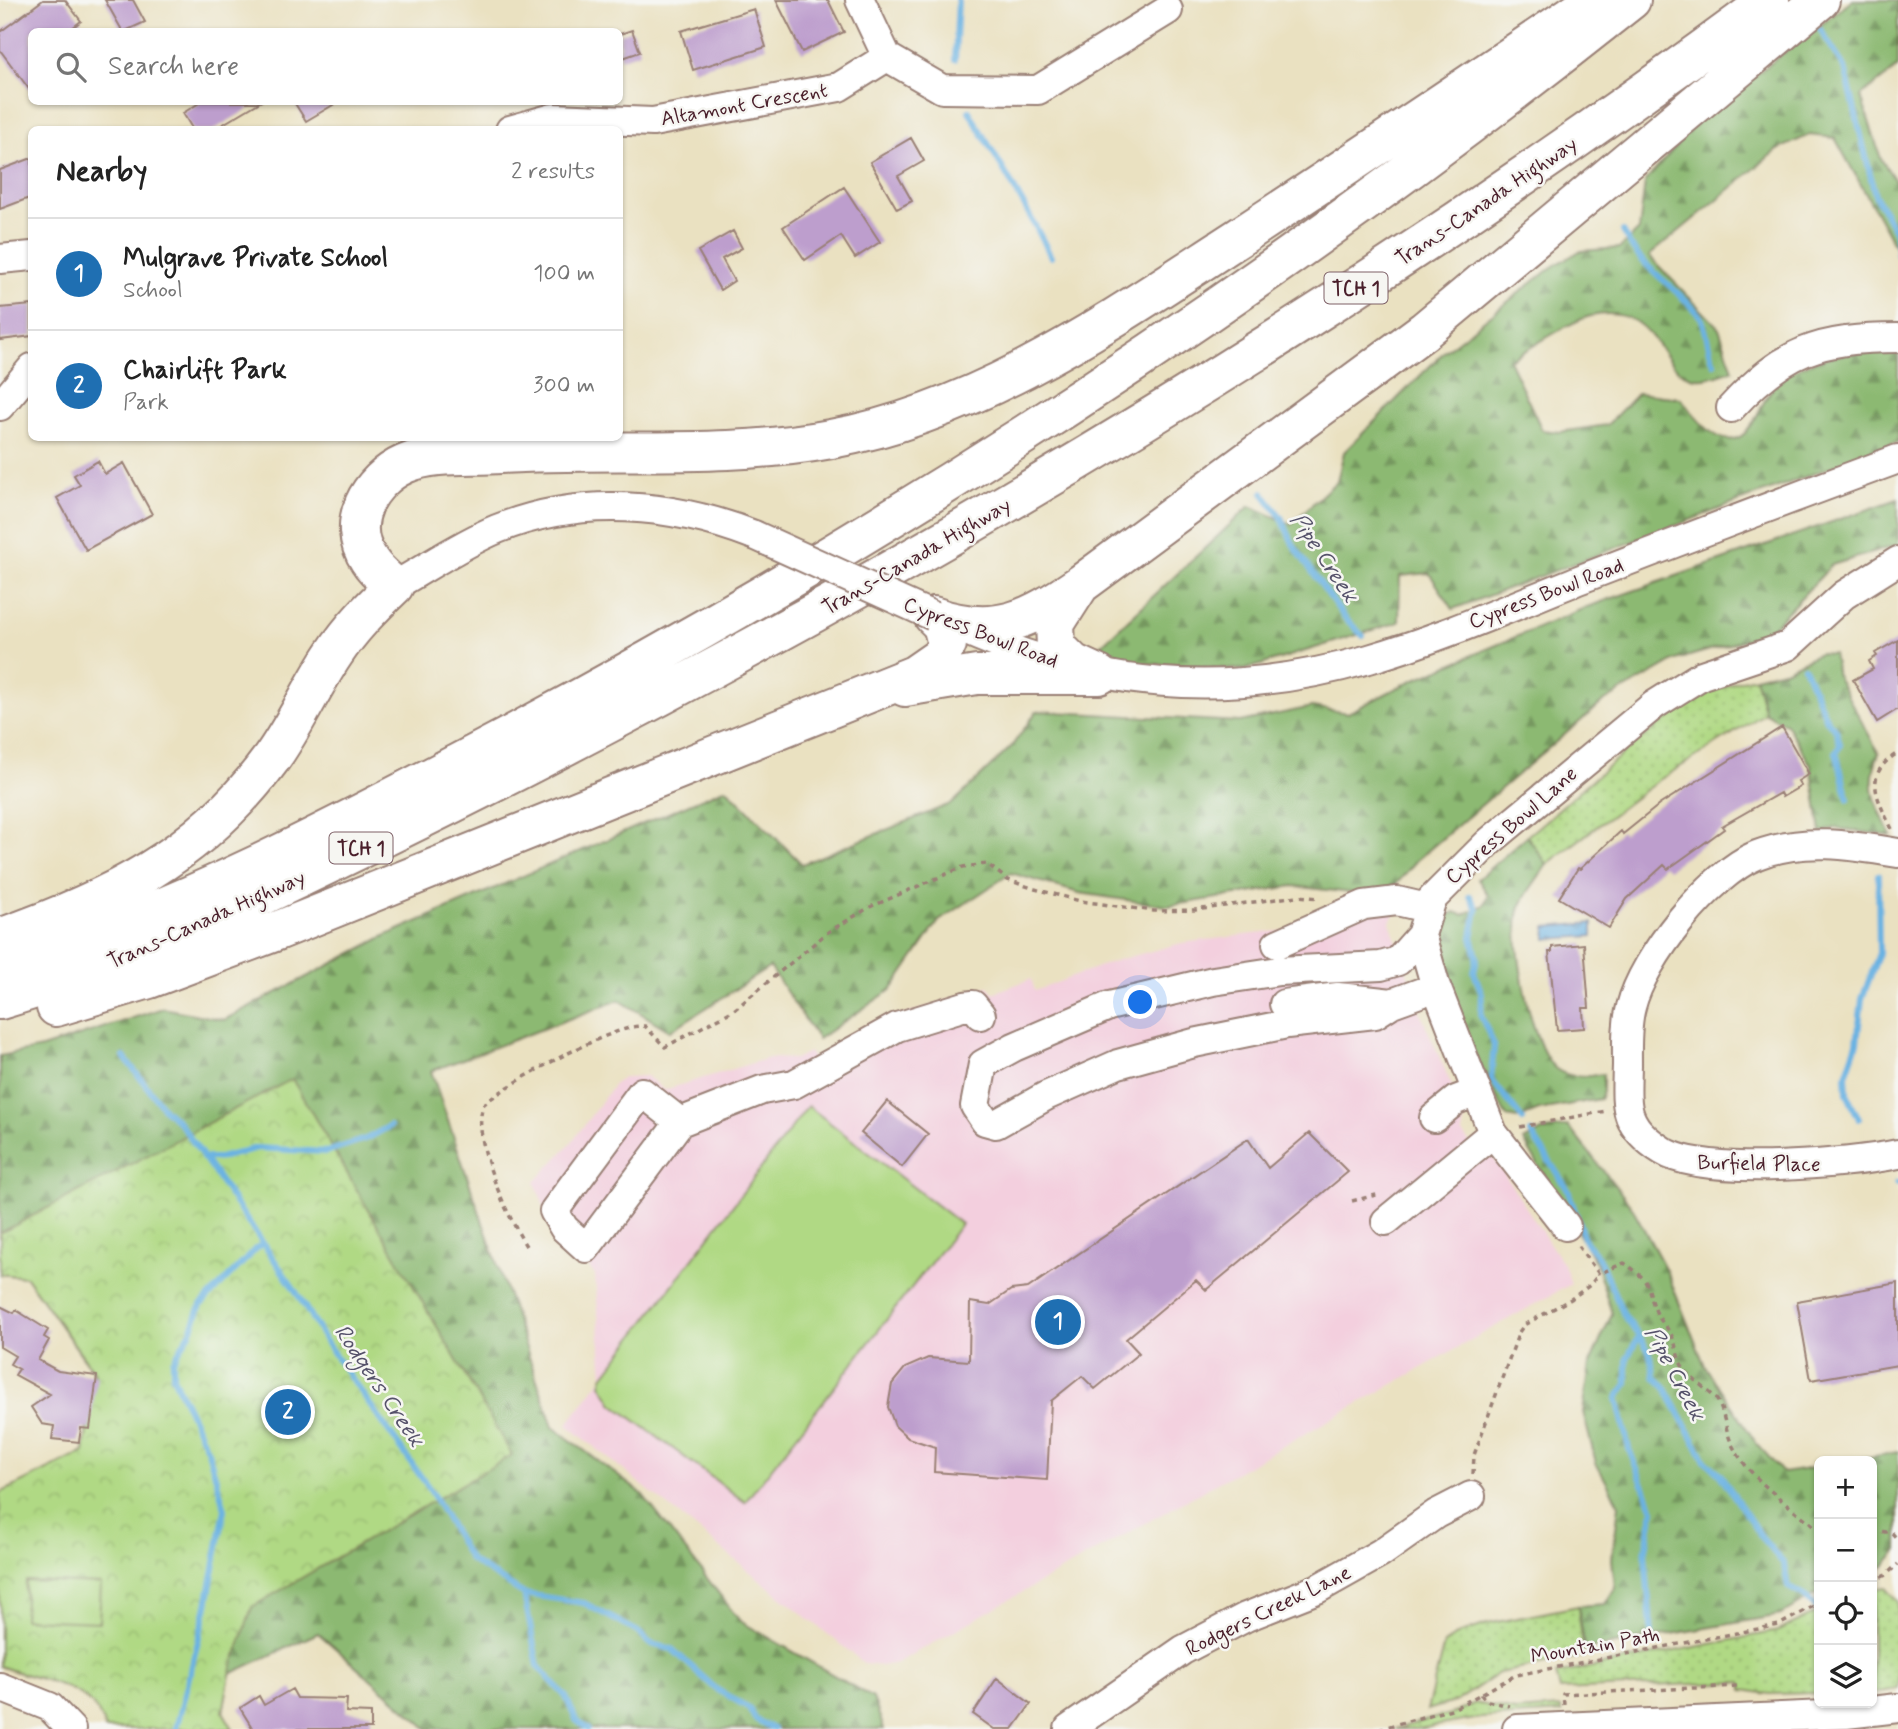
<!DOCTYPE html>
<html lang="en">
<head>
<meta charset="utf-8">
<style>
	:root { --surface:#fff; --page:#f2f2f2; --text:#222; --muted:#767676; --line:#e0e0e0; --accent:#1f6fb2 }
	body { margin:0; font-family:Mynerve,sans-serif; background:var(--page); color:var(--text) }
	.controls { position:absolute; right:21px; bottom:21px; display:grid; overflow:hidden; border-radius:10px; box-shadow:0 2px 5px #0004 }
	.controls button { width:63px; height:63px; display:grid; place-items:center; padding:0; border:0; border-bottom:2px solid var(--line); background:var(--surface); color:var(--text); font:35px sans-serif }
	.you { position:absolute; left:1141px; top:1003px; width:24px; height:24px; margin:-18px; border:5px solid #fff; border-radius:50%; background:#1a73e8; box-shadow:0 0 0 10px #1a73e833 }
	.badge { display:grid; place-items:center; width:46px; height:46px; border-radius:50%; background:var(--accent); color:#fff; font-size:23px; font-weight:700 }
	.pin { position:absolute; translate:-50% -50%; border:4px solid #fff; box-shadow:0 2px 7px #0006 }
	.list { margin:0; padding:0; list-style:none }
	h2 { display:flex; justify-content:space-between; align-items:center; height:91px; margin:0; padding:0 28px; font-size:30px }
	h2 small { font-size:23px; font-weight:400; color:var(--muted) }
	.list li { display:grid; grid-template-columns:46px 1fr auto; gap:21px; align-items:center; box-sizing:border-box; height:112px; padding:0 28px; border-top:2px solid var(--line) }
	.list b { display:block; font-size:26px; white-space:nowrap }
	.list p { margin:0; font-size:23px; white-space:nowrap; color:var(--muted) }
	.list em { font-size:23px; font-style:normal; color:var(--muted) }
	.icon { flex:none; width:38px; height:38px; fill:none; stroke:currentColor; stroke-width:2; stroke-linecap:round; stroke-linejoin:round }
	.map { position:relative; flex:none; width:1898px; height:1729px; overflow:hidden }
	.search { position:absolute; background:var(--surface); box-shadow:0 2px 5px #0004; left:28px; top:28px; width:595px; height:77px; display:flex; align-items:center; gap:18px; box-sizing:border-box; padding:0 24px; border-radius:10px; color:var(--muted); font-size:26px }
	.panel { position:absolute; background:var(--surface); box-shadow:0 2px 5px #0004; left:28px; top:126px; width:595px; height:315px; border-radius:10px }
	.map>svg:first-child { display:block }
	.built { fill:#f3cfde }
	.grass { fill:url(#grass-dots); stroke:#7d7c58; stroke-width:2 }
	.forest { fill:url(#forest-firs); stroke:#6b6c4e; stroke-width:2 }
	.park { fill:url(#park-crowns); stroke:#7d7c58; stroke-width:2 }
	.pitch { fill:#b0d984; stroke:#7d7c58; stroke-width:2 }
	.water { fill:url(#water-ripples); stroke:#5a6886; stroke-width:2 }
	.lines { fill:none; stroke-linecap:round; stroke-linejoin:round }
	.stream { stroke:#6bb2e2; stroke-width:6 }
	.building { fill:#bd9ecd }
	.minor-casing { stroke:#9a8076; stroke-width:32 }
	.highway-casing { stroke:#9a8076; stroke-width:42 }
	.path { stroke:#9a8076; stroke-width:3.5; stroke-dasharray:5 5; stroke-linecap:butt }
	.minor { stroke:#fff; stroke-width:28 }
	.highway { stroke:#fff; stroke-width:38 }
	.minor-bridge-casing { stroke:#9a8076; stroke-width:32; stroke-linecap:butt }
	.minor-bridge { stroke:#fff; stroke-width:28 }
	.labels { text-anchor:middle; stroke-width:5; stroke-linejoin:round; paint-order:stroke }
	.shield { fill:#f6f6f2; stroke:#7e6067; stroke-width:2 }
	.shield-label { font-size:19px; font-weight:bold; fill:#4a1f2b }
	.street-label { font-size:21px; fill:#4a1f2b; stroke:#f6f6f2 }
	.water-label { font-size:23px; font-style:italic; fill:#56526b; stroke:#f6f6f2 }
</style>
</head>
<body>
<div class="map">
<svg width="1898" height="1729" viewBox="0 0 1898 1729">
	<defs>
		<pattern id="grass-dots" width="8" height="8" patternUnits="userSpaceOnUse" patternTransform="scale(1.75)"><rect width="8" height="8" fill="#b0d984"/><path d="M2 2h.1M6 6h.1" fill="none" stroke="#99ba72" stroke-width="1.8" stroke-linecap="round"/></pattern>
		<pattern id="forest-firs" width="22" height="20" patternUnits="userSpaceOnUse" patternTransform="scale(1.75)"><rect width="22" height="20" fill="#8cb972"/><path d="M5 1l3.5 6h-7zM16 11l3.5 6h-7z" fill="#74965e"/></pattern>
		<pattern id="park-crowns" width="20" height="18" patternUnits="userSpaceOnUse" patternTransform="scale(1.75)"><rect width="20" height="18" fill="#b0d984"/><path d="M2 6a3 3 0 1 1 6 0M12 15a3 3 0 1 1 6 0" fill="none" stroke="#99ba72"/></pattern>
		<pattern id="water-ripples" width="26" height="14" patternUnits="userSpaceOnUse" patternTransform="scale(1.75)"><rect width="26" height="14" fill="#6bb2e2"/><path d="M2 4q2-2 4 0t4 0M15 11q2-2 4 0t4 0" fill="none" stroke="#5a90b7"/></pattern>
	</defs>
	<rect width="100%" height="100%" fill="#f6f6f2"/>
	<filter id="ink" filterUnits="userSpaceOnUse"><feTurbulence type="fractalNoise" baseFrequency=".0143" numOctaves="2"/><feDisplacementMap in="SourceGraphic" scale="14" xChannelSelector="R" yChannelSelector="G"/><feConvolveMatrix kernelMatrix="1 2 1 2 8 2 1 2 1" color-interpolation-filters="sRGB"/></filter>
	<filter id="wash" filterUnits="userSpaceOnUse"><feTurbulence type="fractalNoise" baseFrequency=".00686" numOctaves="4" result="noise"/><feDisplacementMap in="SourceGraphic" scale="28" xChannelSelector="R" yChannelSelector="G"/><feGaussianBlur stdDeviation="1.57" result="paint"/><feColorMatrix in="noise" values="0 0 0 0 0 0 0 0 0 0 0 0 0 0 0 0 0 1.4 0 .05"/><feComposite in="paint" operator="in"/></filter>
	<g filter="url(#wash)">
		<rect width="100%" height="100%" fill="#eae1c1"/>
		<path class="built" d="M 1408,886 L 1390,922 L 1422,1017 L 1465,1116 L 1462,1133 L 1482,1159 L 1493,1157 L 1565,1267 L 1571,1284 L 897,1663 L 881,1666 L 865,1664 L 567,1425 L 603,1377 L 595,1275 L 547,1215 L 535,1182 L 571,1143 L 615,1083 L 625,1077 L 647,1076 L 664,1090 L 769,1058 L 795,1059 L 809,1052 L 817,1065 L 891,1020 L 988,986 L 993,993 L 1031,979 L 1035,991 L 1114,961 L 1182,943 L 1286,930 L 1360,894 Z"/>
		<path class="grass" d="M 1755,677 L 1765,713 L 1656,782 L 1547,864 L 1527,836 C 1587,788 1681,689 1755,677 Z
			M 1886,1588 L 1898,1601 L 1898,1689 L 1872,1693 L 1872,1590 Z
			M 1578,1606 L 1584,1656 L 1499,1673 L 1457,1701 L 1427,1710 L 1444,1644 L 1461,1633 L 1487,1624 Z
			M 1819,1611 L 1819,1693 L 1770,1694 L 1743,1690 L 1742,1682 L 1560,1690 L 1556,1674 L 1778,1631 Z
			M 1475,1703 L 1515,1711 L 1561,1708 L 1561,1713 L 1481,1718 L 1418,1729 L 1395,1729 L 1457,1712 Z"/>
		<path class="forest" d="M 1853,0 L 1898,0 L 1898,67 L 1861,96 L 1881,159 L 1898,185 L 1898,252 L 1835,138 L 1809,135 L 1777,150 L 1649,256 L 1719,328 L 1733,370 C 1721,373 1708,380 1696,378 C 1656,372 1658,301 1591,316 C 1570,321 1530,349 1509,360 L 1542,430 L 1560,432 L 1607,425 L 1638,393 L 1681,398 C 1697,420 1730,465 1754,421 C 1765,401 1769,387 1788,374 C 1822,352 1859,352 1898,352 L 1898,442 L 1453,609 L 1429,573 L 1400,576 L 1399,622 L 1244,670 L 1137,663 L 1100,646 L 1250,506 L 1291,524 L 1337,481 L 1344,452 L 1445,351 L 1552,267 L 1580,251 L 1620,248 L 1639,230 L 1645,182 L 1703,115 Z
			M 1898,499 L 1898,545 L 1832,565 L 1767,633 L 1676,660 L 1603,702 L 1417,860 L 1392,889 L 1360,894 L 1293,886 L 1167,906 L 1079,893 L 1011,873 L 939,921 L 892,989 L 818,1039 L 770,967 L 670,1031 L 619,1000 L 431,1071 L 553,1427 L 642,1494 L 740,1621 L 873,1698 L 884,1729 L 428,1729 L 318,1633 L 230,1674 L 223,1712 L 233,1729 L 105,1729 C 93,1681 38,1682 0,1666 L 84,1452 L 94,1373 L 26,1277 L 0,1274 L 0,1056 L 42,1048 L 163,1008 L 224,1020 L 387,935 L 726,788 L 802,864 L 953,803 L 1011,747 L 1037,711 L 1240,722 L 1312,707 L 1348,713 L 1411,681 L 1587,607 Z
			M 1819,653 L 1833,654 L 1837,677 L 1879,753 C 1865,786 1876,806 1892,836 L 1835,828 L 1821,833 L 1811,765 L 1786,724 L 1765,713 L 1755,677 L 1787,669 Z
			M 1527,836 L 1547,864 C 1539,878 1520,899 1518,915 C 1513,946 1531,1049 1556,1069 C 1570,1079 1587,1077 1603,1074 L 1603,1092 L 1600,1099 L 1539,1110 L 1517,1119 L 1507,1117 C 1482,1073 1442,988 1440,938 C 1440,931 1444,924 1446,917 L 1455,912 L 1463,915 L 1484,905 L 1488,895 L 1478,879 Z
			M 1568,1126 L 1632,1207 L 1666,1270 L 1705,1366 L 1757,1444 L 1783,1473 L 1819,1467 L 1819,1592 L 1781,1615 L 1585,1649 L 1578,1606 L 1605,1604 L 1615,1588 L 1612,1559 L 1619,1505 L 1596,1463 L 1583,1412 L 1590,1364 L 1612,1314 L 1596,1263 L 1524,1141 L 1542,1131 Z
			M 1898,1452 L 1898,1550 L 1883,1567 L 1872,1571 L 1872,1461 L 1847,1461 Z"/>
		<path class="park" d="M 292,1079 L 512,1455 L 252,1607 L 230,1674 L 223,1712 L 233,1729 L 105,1729 C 93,1681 38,1682 0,1666 L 0,1493 L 84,1452 L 95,1373 L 26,1277 L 0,1274 L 0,1233 Z"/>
		<path class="pitch" d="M 808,1106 L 961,1224 L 745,1502 L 613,1404 L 601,1384 L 603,1377 Z
			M 26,1581 L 101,1584 L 99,1622 L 24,1619 Z"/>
		<path class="water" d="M 1593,923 L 1593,936 L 1547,939 L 1546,927 Z"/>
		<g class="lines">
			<path class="stream" d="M 1820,29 L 1845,68 L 1875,195 L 1896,233 L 1898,255
				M 955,59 L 958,0
				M 969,111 C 997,160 1027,206 1051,257
				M 1623,231 C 1637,266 1676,286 1700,316 C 1706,324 1708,350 1714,363
				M 1263,493 L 1281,517 L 1294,546 L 1306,563 L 1344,617 L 1363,636
				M 1804,667 L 1827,720 L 1836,730 L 1840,744 L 1836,752 L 1848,799
				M 1470,896 L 1477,909 L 1472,937 L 1477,957 L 1474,972 L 1482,994 L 1481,1016 L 1494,1045 L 1491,1079 L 1523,1120
				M 124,1057 L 165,1110 L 180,1123 L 295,1290 L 325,1341 L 429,1488 L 470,1560 L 524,1594 L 538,1666 L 566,1697 L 576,1720 L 588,1729
				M 1859,1119 L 1847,1094 L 1846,1075 L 1857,1043 L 1862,999 L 1879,953 L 1878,875
				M 1531,1133 L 1568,1190 L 1585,1242 L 1598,1257 L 1624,1315 L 1649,1351 L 1655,1377 L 1665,1387 L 1705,1460 L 1720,1474 L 1761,1537 L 1784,1564 L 1788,1587 L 1804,1596 L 1819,1610
				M 203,1158 L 220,1158 L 257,1148 L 326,1152 L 368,1138 L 390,1126
				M 1897,1183 L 1898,1184
				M 1639,1336 L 1627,1358 L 1627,1384 L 1617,1398 L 1629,1449 L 1653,1510 L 1645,1554 L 1652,1638
				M 524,1594 L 584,1603 L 638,1632 L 651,1644 L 672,1649 L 716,1689 L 749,1708 L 755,1719 L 773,1729
				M 176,1729 L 207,1605 L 225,1509 L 208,1451 L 173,1377 L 173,1361 L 191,1331 L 201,1305 L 262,1243"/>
		</g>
		<g id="blocks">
			<path class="building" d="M 43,0 L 65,0 L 81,21 L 67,32 L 32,32 L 32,93 L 0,50 L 0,32 Z
				M 105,0 L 133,0 L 145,22 L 123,32 Z
				M 776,0 L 828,0 L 844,32 L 802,52 Z
				M 754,9 L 766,47 L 693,70 L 681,31 Z
				M 632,30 L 640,52 L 620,59 L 620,34 Z
				M 201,102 L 260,102 L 213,130 L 193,130 L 183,113 Z
				M 294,102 L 338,102 L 306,121 Z
				M 911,138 L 924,161 L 898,176 L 912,201 L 897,209 L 870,162 Z
				M 32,158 L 32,197 L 0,209 L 0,170 Z
				M 844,187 L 880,242 L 855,258 L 841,236 L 805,260 L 783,227 Z
				M 733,231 L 742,248 L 722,259 L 734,281 L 720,290 L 698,251 Z
				M 32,305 L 32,336 L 0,340 L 0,308 Z
				M 98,461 L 105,474 L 124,463 L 152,514 L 86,550 L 57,498 L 80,485 L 74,475 Z
				M 1898,640 L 1898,709 L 1877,722 L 1853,680 L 1873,669 L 1869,661 L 1877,656 L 1875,653 Z
				M 1782,727 L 1809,774 L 1798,781 L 1801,786 L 1782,797 L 1780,793 L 1722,826 L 1724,829 L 1668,869 L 1664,865 L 1627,899 L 1609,928 L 1559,898 L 1578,868 L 1580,869 L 1621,831 L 1623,834 L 1659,805 Z
				M 1584,944 L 1589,1008 L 1583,1008 L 1584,1028 L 1557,1030 L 1549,952 L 1552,952 L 1552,947 Z
				M 887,1101 L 928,1134 L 902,1167 L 861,1133 Z
				M 1309,1133 L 1348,1172 L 1206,1290 L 1196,1280 L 1126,1339 L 1139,1353 L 1095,1389 L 1082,1376 L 1051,1401 L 1047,1480 L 934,1472 L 935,1447 L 908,1438 L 895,1426 L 888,1407 L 892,1384 L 905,1368 L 928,1358 L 969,1361 L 970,1302 L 989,1305 L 1011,1290 L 1028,1288 L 1248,1139 L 1268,1168 Z
				M 1898,1283 L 1898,1365 L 1811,1380 L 1797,1301 Z
				M 0,1306 L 14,1313 L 16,1310 L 48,1330 L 44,1337 L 49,1340 L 38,1360 L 58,1371 L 97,1376 L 90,1429 L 81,1428 L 79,1442 L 52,1439 L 54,1426 L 42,1424 L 31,1407 L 50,1394 L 15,1375 L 19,1369 L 10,1364 L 15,1356 L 0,1347 Z
				M 997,1678 L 1031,1704 L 1013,1729 L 994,1729 L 973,1714 Z
				M 292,1689 L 297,1698 L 347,1699 L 346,1712 L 371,1713 L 371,1729 L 253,1729 L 240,1708 L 259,1696 L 264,1705 Z"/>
		</g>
	</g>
	<g filter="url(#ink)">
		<use href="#blocks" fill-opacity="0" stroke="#9a8076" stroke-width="2"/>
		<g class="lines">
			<defs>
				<path id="minor" d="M 860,0 L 887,57 L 942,89 L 1038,90 L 1168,10
					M 510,130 L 553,118 L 653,122 L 839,87 L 887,57
					M 0,259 L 32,256
					M 0,406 L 32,368
					M 1731,408 C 1784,350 1820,338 1898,338
					M 394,586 C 428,567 461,544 497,529 C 581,495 672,503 754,535
					M 962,629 C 1096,689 1227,700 1369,659 C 1441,638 1511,607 1581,579 C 1687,538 1792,498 1898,459
					M 1898,853 C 1851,845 1803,837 1757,855 C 1710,874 1643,958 1631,1007 C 1626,1025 1627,1046 1627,1065 C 1626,1107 1622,1125 1663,1151 C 1704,1177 1849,1164 1898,1154
					M 1277,944 L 1364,905 L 1397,901 L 1427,908
					M 1392,1003 L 1375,1014 L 1287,1024 L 1194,1043 L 1118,1064 L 1046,1096 L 996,1124 L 985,1121 L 975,1106 L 983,1064 L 1014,1047 L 1109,1006 L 1213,981 L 1279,971 L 1381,966 L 1398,961 L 1421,935
					M 1284,1004 L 1338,997 L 1392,1003 L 1436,987
					M 1434,1118 L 1456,1100 L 1477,1092
					M 680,1122 L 642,1092 L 554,1211 L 564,1228 L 586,1248 L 680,1122 L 762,1090 L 794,1084 L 897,1027 L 965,1006 L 973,1005 L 981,1015
					M 1386,1221 L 1493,1133
					M 1566,1226 L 1493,1133 L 1435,984 L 1421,935 L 1432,899 L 1489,842 L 1654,705 L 1702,675 L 1788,646 L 1844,595 L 1898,561
					M 0,1687 L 50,1707 L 71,1729
					M 1069,1729 L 1183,1650 L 1246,1617 L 1317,1589 L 1381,1553 L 1436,1514 L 1471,1496
					M 1517,1729 L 1846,1714 L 1898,1708"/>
				<path id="highway" d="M 1078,588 L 1055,624 L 1056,646 L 1073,663 L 1099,675
					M 933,616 C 996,638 1030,619 1081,584 L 1424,331 L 1820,0
					M 905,687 L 977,675 L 1099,675
					M 0,938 C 110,899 200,856 271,759 C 295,726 311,688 334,654 C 351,628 372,607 394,586 C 385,578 375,570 369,560 C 344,523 369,480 405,464 C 433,452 470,456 500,454 C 609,447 723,459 831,439 C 983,411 1111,320 1238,238 C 1357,160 1476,80 1594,0
					M 0,968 C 179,911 347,822 513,734 C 906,525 1282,278 1631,0
					M 0,1000 C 92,973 180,934 266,894 C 359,850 451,805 542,758 C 971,538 1383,287 1770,0
					M 56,1007 L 149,979 L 277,931 L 914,675 L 940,657 L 947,644 L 942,625 L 933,616"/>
			</defs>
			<use href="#minor" class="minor-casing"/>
			<use href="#highway" class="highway-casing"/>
			<path class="path" d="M 1892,829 C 1877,799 1862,774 1898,753
				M 1520,1127 L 1606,1111
				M 1352,1201 L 1380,1194
				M 526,1246 C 508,1217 469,1136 484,1104 C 509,1083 615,1023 645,1026 L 665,1047 L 734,1010 L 828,932 L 870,907 L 963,867 L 987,864 L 1008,880 L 1035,889 L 1080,901 L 1154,911 L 1195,910 L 1298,896 L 1320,898
				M 1578,1246 L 1599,1274 L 1624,1263 C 1654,1283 1645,1286 1657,1314 C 1661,1322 1668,1328 1672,1336 C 1677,1346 1677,1358 1683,1367 C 1692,1381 1707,1388 1717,1400 C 1725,1412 1725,1434 1735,1450 C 1755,1484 1790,1505 1819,1530
				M 1473,1474 L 1474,1455 L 1519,1332 L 1524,1325 L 1571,1299 L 1590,1285 L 1599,1274
				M 1872,1530 L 1892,1533 L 1898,1540
				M 1872,1581 L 1886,1575 L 1898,1564
				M 1480,1694 L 1488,1701 L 1509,1706
				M 1564,1705 L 1563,1694 L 1738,1686 L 1739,1690
				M 1379,1729 L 1455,1708 L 1516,1675 L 1779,1625 L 1819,1603"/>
			<use href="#minor" class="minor"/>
			<use href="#highway" class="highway"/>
			<defs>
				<path id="minor-bridge" d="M 754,535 L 933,616"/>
			</defs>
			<use href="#minor-bridge" class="minor-bridge-casing"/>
			<use href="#minor-bridge" class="minor-bridge"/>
		</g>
	</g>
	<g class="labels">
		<g class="shield">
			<rect x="1324.5" y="272.5" width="63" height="31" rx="5"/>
			<rect x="329.5" y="832.5" width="63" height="31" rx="5"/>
		</g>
		<g class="shield-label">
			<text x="1356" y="295">TCH 1</text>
			<text x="361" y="855">TCH 1</text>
		</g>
		<g class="street-label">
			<text transform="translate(744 104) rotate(-10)" y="7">Altamont Crescent</text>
			<text transform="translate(1486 201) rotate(-34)" y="7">Trans-Canada Highway</text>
			<text transform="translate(916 556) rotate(-30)" y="7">Trans-Canada Highway</text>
			<text transform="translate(1546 593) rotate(-21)" y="7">Cypress Bowl Road</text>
			<text transform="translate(981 632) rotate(21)" y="7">Cypress Bowl Road</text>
			<text transform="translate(1511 825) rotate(-41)" y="7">Cypress Bowl Lane</text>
			<text transform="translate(206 919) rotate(-24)" y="7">Trans-Canada Highway</text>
			<text transform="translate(1759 1163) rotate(1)" y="7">Burfield Place</text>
			<text transform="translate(1268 1610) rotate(-26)" y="7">Rodgers Creek Lane</text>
			<text transform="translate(1595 1645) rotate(-10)" y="7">Mountain Path</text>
		</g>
		<g class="water-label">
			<text transform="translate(1325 557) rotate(56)" y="8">Pipe Creek</text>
			<text transform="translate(1676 1373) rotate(62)" y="8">Pipe Creek</text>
			<text transform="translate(380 1385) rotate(56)" y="8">Rodgers Creek</text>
		</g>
	</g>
</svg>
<div class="controls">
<button>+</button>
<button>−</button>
<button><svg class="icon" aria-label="locate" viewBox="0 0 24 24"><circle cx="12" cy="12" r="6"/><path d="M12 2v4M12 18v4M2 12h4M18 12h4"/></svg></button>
<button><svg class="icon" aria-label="layers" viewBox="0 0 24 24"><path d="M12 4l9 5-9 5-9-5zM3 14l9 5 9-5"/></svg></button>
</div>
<div class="you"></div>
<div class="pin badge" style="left:1058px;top:1322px">1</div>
<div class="pin badge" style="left:288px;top:1412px">2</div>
<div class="search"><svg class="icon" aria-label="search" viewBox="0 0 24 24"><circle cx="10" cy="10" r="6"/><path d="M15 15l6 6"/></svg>Search here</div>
<section class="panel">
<h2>Nearby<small>2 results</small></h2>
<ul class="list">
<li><span class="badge">1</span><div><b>Mulgrave Private School</b><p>School</p></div><em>100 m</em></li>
<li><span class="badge">2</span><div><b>Chairlift Park</b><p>Park</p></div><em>300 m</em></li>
</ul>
</section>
</div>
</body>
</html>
